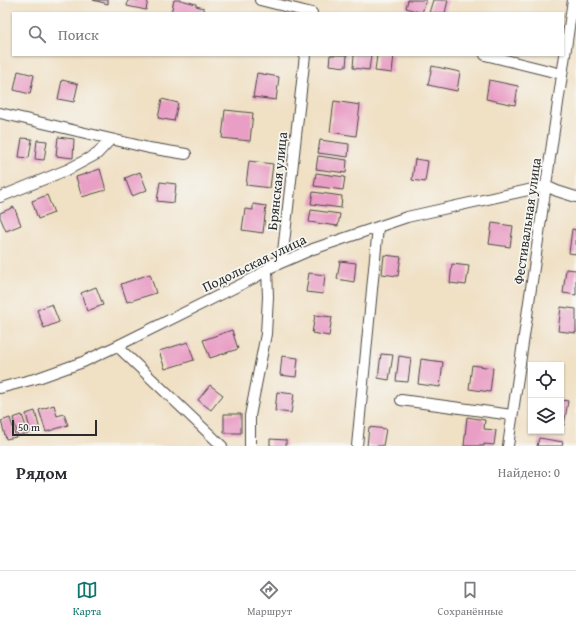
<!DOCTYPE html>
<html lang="ru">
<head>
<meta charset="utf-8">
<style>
	:root { --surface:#fff; --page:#f2f2f3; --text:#2b2b33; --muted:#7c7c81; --line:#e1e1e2; --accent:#0f766e }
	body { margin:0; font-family:"Gentium Book Plus",serif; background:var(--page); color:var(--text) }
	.controls { position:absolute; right:12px; bottom:12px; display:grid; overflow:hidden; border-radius:0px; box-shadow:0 1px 3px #0004 }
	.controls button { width:36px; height:36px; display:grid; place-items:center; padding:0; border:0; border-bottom:1px solid var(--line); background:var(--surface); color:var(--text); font:20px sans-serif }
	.scale { position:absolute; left:12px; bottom:10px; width:85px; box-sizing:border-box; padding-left:4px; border:2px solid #2b2b2b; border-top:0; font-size:11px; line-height:14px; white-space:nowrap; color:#2b2b2b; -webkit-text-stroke:3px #f6f6f2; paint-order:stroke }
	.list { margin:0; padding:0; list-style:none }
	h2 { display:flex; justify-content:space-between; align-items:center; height:52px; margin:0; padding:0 16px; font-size:17px }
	h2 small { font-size:13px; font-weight:400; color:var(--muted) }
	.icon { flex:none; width:22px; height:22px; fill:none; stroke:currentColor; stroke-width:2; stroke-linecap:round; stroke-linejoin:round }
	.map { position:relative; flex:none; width:576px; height:446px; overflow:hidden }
	.search { position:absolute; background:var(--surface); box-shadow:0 1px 3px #0004; left:12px; right:12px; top:12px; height:44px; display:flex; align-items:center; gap:10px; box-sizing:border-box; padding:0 14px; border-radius:0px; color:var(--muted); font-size:15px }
	.sheet { height:124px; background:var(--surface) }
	nav { display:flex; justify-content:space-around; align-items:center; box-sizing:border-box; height:56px; border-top:1px solid var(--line); background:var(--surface); font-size:11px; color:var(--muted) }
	nav a { display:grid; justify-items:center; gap:2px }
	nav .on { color:var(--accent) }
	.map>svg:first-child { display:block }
	.building { fill:#e99ec5 }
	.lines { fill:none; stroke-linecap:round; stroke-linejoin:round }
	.minor-casing { stroke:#494642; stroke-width:12 }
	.minor { stroke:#fff; stroke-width:10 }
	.labels { text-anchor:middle; stroke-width:3.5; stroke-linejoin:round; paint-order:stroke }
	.street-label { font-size:14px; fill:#2b2b2b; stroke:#f6f6f2 }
</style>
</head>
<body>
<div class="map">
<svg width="576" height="446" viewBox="0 0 576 446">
	<rect width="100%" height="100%" fill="#f6f6f2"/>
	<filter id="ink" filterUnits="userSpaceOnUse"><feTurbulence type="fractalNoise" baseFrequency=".025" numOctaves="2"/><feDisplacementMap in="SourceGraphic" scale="8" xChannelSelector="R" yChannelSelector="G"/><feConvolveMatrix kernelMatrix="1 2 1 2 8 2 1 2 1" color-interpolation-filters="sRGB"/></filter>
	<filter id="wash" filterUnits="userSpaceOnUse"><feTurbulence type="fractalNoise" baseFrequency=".012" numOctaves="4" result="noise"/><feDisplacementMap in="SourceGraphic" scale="16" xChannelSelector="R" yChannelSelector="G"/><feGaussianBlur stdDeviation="0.9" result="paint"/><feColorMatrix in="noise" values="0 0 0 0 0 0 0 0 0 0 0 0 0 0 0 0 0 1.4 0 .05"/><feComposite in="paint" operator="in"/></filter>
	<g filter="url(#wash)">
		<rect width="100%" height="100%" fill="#f0e0c4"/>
		<g id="blocks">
			<path class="building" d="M 93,0 L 108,0 L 108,4 Z
				M 128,0 L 148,0 L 146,10 L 127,6 Z
				M 174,0 L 181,0 L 196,4 L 196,6 L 204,8 L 203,13 L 171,13 Z
				M 408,0 L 426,0 L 422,13 L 406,8 Z
				M 433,0 L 448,0 L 445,13 L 429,13 Z
				M 330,55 L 347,55 L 346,67 L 329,65 Z
				M 354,55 L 371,55 L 369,70 L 353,68 Z
				M 377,55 L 394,55 L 392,73 L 375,71 Z
				M 432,66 L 460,72 L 457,91 L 428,85 Z
				M 18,71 L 34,75 L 30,94 L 14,90 Z
				M 257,73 L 279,77 L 276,100 L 253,97 Z
				M 62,80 L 78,84 L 74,102 L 58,99 Z
				M 489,80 L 518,86 L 515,105 L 486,99 Z
				M 162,99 L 178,103 L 174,121 L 158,118 Z
				M 334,101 L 360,105 L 356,136 L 330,132 Z
				M 225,110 L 253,113 L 250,141 L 222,138 Z
				M 58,137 L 74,139 L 73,158 L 56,156 Z
				M 22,138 L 32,139 L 29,158 L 19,157 Z
				M 37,140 L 47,141 L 44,160 L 35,159 Z
				M 320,140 L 349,144 L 348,157 L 318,153 Z
				M 318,156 L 347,160 L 346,173 L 316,169 Z
				M 415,159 L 428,161 L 425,182 L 412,180 Z
				M 249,161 L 273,164 L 270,188 L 246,185 Z
				M 100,169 L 106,190 L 82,197 L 76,177 Z
				M 140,172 L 147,190 L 132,196 L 125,178 Z
				M 316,173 L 345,177 L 343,190 L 314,186 Z
				M 160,182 L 176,184 L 174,203 L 157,201 Z
				M 313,192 L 342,196 L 341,208 L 311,204 Z
				M 47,195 L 54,213 L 38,219 L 32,201 Z
				M 253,204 L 266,206 L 263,233 L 242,230 L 245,209 L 253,210 Z
				M 14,207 L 21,225 L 6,231 L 0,217 L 0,213 Z
				M 311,210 L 340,214 L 338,226 L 309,222 Z
				M 492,223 L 513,226 L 510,247 L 489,244 Z
				M 572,229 L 576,230 L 576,254 L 569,253 Z
				M 384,255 L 401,257 L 398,276 L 382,274 Z
				M 340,261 L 356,263 L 354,282 L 337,279 Z
				M 452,264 L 469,266 L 466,285 L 450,283 Z
				M 566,269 L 576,270 L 576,295 L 563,293 Z
				M 309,273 L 325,275 L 323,294 L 306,292 Z
				M 150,274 L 156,293 L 127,302 L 121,284 Z
				M 96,287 L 103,305 L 87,311 L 81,293 Z
				M 52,304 L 59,322 L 44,328 L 37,310 Z
				M 561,307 L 576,309 L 576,333 L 558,331 Z
				M 315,315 L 332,317 L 329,336 L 312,333 Z
				M 232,330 L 238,349 L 210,358 L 203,340 Z
				M 188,342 L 194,360 L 165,369 L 159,351 Z
				M 381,354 L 393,355 L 389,380 L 378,378 Z
				M 282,356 L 298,358 L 296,377 L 280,375 Z
				M 399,356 L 411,358 L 408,382 L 396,381 Z
				M 421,359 L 443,362 L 440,387 L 418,384 Z
				M 472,365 L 493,368 L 490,392 L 469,389 Z
				M 210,385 L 223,395 L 211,410 L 198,400 Z
				M 277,392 L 294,394 L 291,413 L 275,411 Z
				M 561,400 L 568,401 L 564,425 L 561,425 Z
				M 54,405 L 57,416 L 64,414 L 68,425 L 46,432 L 39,410 Z
				M 35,411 L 40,430 L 31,433 L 26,414 Z
				M 224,414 L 241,414 L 241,433 L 224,433 Z
				M 22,415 L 28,433 L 18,436 L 13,418 Z
				M 467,417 L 485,420 L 484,429 L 496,430 L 494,445 L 484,444 L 484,446 L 464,446 Z
				M 10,418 L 16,437 L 6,439 L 1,421 Z
				M 369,427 L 386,429 L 383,446 L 367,446 Z
				M 539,438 L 563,442 L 562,446 L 537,446 Z
				M 270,439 L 286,440 L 286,446 L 270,446 Z"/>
		</g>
	</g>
	<g filter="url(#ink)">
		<use href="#blocks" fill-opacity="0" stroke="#494642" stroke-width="1"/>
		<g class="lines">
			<defs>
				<path id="minor" d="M 260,0 L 312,13
					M 485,55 L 562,74
					M 0,113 L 111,139 L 97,154 L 69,169 L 0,197
					M 111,139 L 149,148 L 186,154
					M 117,346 L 222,446
					M 0,388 L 38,378 L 83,362 L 117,346 L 256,277 L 267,269 L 313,249 L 407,217 L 546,186 L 557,191 L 576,197
					M 401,400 L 512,415
					M 250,446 L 250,416 L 266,334 L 268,297 L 267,269 L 279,259 L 283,252 L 305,55
					M 357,446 L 378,227
					M 508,446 L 573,0"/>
			</defs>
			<use href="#minor" class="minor-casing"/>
			<use href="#minor" class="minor"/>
		</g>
	</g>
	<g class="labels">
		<g class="street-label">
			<text transform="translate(277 181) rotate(-84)" y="5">Брянская улица</text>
			<text transform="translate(527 221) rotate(-82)" y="5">Фестивальная улица</text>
			<text transform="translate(254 263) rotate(-26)" y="5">Подольская улица</text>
		</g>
	</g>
</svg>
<div class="controls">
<button><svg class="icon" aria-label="locate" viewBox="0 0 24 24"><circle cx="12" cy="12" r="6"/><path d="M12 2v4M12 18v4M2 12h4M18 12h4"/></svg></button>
<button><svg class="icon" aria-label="layers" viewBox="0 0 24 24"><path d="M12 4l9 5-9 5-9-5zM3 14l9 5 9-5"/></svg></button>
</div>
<div class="scale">50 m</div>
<div class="search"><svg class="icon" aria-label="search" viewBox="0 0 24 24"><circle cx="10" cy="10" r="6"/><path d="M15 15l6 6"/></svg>Поиск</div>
</div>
<section class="sheet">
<h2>Рядом<small>Найдено: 0</small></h2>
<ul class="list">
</ul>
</section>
<nav>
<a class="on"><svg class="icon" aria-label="map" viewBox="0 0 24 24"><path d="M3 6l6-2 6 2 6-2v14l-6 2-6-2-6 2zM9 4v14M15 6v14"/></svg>Карта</a>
<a><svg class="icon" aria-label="directions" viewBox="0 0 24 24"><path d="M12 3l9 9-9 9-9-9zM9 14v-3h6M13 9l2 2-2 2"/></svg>Маршрут</a>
<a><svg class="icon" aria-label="saved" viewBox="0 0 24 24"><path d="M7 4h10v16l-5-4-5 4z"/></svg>Сохранённые</a>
</nav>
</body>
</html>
